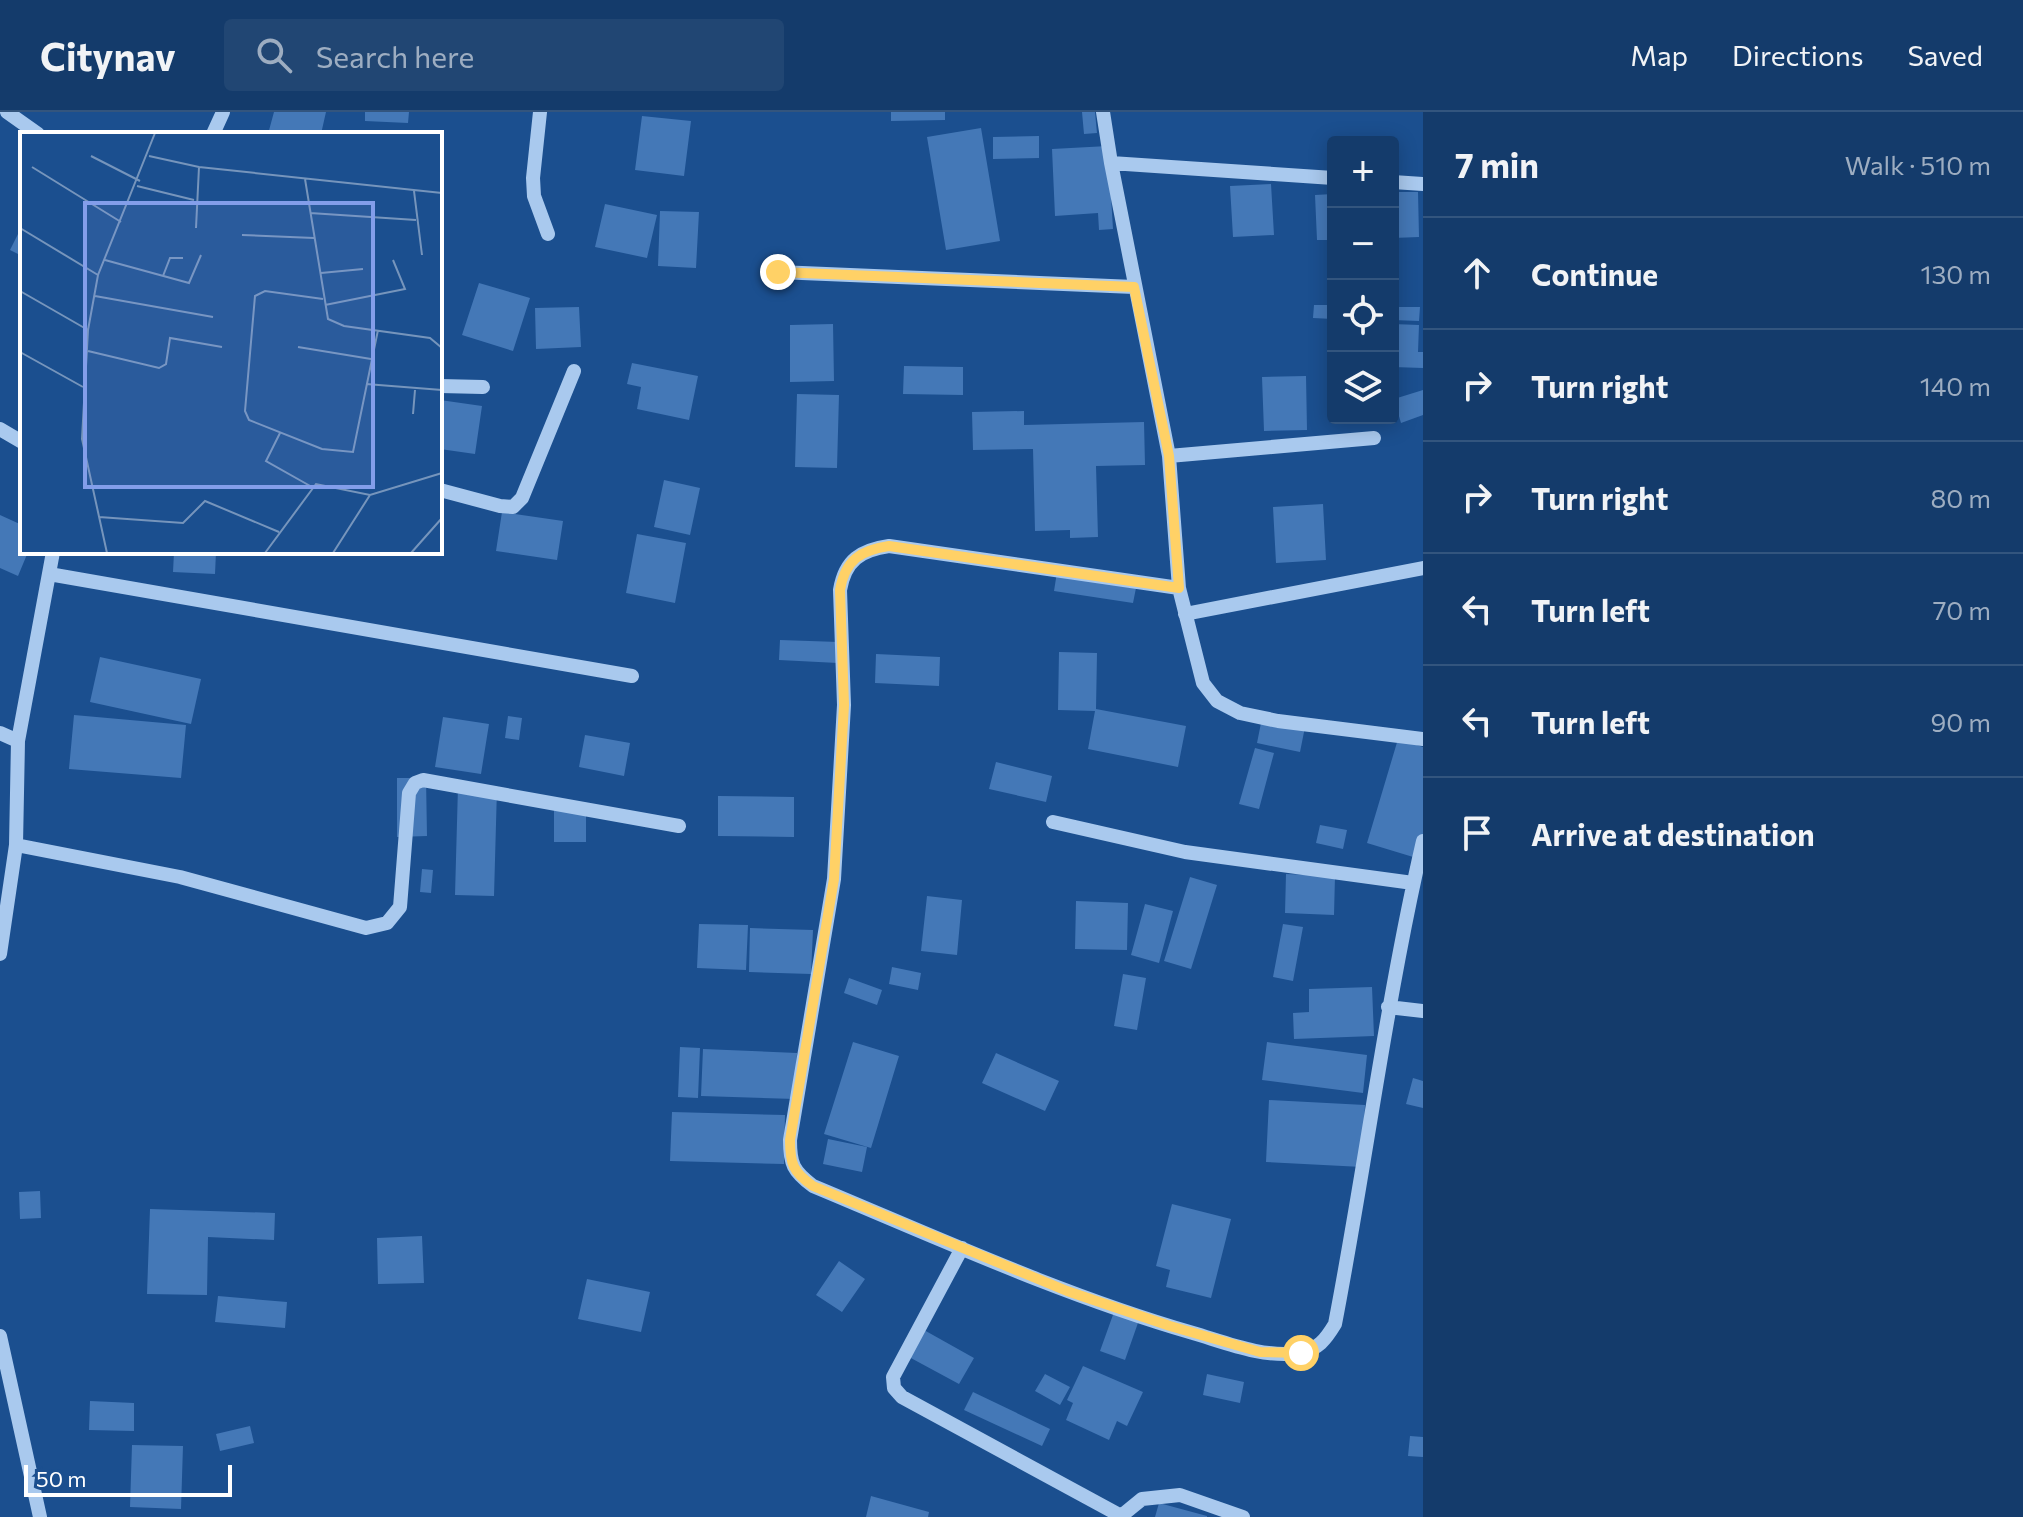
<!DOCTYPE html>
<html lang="en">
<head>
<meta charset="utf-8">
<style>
	:root { --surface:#143b6b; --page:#214673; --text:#f1f3f6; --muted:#9dadc1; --line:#33557e }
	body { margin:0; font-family:Commissioner,sans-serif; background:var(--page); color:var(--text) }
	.controls { position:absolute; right:24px; top:24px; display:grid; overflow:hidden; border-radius:8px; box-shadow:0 4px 20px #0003 }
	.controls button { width:72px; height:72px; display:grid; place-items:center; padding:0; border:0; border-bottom:2px solid var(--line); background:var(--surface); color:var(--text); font:40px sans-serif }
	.scale { position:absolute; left:24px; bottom:20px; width:208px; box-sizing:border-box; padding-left:8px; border:4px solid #fff; border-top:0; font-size:22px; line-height:28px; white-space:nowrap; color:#fff; -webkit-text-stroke:6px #1b4f8f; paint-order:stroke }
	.stop { position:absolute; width:24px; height:24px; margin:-18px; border:6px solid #ffd166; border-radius:50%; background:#fff }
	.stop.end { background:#ffd166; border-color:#fff; box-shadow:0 2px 8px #0008 }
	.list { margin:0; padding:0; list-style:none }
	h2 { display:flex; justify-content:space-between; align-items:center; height:104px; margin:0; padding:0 32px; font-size:34px }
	h2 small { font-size:26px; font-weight:400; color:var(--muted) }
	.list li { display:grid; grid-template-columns:52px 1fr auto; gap:24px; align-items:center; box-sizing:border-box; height:112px; padding:0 32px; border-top:2px solid var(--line) }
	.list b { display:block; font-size:30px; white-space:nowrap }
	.list em { font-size:26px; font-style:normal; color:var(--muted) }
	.icon { flex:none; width:44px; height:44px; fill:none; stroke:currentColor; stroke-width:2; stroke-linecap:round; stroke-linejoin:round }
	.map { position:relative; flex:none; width:1423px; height:1405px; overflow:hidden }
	header { display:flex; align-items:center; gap:48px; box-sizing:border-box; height:112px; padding:0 40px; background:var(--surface); border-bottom:2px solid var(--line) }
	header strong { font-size:38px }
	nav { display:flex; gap:44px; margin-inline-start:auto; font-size:28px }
	.search { width:560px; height:72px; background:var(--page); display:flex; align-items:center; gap:20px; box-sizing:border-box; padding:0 28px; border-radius:8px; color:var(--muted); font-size:30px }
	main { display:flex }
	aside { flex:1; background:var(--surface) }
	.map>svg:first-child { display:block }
	.building { fill:#4478b7 }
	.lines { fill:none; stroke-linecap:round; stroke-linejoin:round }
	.minor { stroke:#a9c9ee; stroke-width:14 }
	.route { stroke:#ffd166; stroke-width:10 }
	.inset-road { fill:none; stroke:#7695bc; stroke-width:2 }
	.view { fill:#839eea; fill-opacity:0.15; stroke:#839eea; stroke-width:4 }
	.inset-edge { fill:none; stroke:#fff; stroke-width:4 }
</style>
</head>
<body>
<header>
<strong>Citynav</strong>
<div class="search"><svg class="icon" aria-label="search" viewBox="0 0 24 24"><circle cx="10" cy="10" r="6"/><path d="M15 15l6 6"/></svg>Search here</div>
<nav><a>Map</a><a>Directions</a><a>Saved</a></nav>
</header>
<main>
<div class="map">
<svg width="1423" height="1405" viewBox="0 0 1423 1405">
	<rect width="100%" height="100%" fill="#1b4f8f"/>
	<path class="building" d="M 274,0 L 326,0 L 321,22 L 268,22 Z
		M 365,0 L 409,0 L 408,11 L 365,9 Z
		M 891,0 L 945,0 L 945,8 L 891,9 Z
		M 1082,0 L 1095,0 L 1097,21 L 1084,22 Z
		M 642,4 L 691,9 L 684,64 L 635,58 Z
		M 981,16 L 1000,129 L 946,138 L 927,25 Z
		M 1039,24 L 1039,46 L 993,47 L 993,25 Z
		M 1108,34 L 1113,117 L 1099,118 L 1098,101 L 1055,104 L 1052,37 Z
		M 1271,72 L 1274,123 L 1233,125 L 1230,74 Z
		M 1393,80 L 1418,80 L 1419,125 L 1393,126 Z
		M 1333,82 L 1333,128 L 1317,128 L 1315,83 Z
		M 605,92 L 657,103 L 647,146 L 595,135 Z
		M 660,99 L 699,100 L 696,156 L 658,154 Z
		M 22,114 L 22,144 L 10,138 Z
		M 479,171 L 530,186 L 513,239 L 462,223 Z
		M 1314,193 L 1333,193 L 1333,207 L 1313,206 Z
		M 579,195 L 581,235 L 536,237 L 535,196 Z
		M 1393,195 L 1420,195 L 1419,209 L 1393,208 Z
		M 833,212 L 834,269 L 790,270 L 790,213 Z
		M 1393,212 L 1419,213 L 1418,240 L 1423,240 L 1423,256 L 1393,255 Z
		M 632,251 L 698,264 L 689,308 L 637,297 L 641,275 L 627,272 Z
		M 904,254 L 963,255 L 963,283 L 903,282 Z
		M 1306,264 L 1307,318 L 1264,319 L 1262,265 Z
		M 1423,278 L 1423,303 L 1401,311 L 1394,287 Z
		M 797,282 L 839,283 L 837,356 L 795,355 Z
		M 440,288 L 482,294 L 475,342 L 440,337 Z
		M 1024,299 L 1024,313 L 1144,310 L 1145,353 L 1096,354 L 1098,425 L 1070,426 L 1070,418 L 1035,419 L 1033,337 L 973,338 L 972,300 Z
		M 664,368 L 700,376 L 690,423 L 654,415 Z
		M 1323,392 L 1326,448 L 1276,451 L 1273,395 Z
		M 502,400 L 563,409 L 557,448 L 496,439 Z
		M 0,403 L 22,413 L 22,440 L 28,440 L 18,464 L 0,456 Z
		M 637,422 L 686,431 L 675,491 L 626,481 Z
		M 174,440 L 216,440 L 215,462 L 173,460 Z
		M 1057,460 L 1137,471 L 1133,491 L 1054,479 Z
		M 780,528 L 839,530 L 838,551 L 779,548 Z
		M 1059,540 L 1097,541 L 1096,597 L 1186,614 L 1178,655 L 1088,637 L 1095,599 L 1058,598 Z
		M 876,542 L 940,545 L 939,574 L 875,571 Z
		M 100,545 L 201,567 L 191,612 L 90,590 Z
		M 74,603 L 186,613 L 181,666 L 69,657 Z
		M 508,604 L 522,606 L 519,628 L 505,626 Z
		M 443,605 L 489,612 L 481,662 L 435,655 Z
		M 1262,606 L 1305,615 L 1300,640 L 1257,631 Z
		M 585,623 L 630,631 L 624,664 L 579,655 Z
		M 1398,627 L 1423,635 L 1423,748 L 1367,731 Z
		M 1255,636 L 1274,641 L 1259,697 L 1239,692 Z
		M 996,650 L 1052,664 L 1046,690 L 989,677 Z
		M 397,666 L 426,666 L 427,724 L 397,725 Z
		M 458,674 L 497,676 L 494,784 L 455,783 Z
		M 718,684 L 794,685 L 794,725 L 718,724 Z
		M 586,693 L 586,730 L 554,730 L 554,694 Z
		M 1320,713 L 1347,718 L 1343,737 L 1316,731 Z
		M 422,757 L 433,758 L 431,781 L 420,780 Z
		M 1286,762 L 1335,764 L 1334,803 L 1285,801 Z
		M 1190,765 L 1217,773 L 1191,857 L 1164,849 Z
		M 927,784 L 962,788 L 957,843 L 921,839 Z
		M 1076,789 L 1128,791 L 1127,838 L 1075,837 Z
		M 1145,792 L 1173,799 L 1159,851 L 1131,843 Z
		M 699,812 L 748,813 L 746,858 L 697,856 Z
		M 1283,812 L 1303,815 L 1293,869 L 1273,865 Z
		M 750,816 L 813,818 L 811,862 L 749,860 Z
		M 892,855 L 921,861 L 918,878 L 889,872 Z
		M 1123,862 L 1146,866 L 1137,918 L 1114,914 Z
		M 849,866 L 882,878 L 877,893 L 844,881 Z
		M 1372,875 L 1374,924 L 1294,927 L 1293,901 L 1309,900 L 1309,877 Z
		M 853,930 L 899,944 L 871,1036 L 824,1022 Z
		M 1267,930 L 1367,943 L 1363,981 L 1262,968 Z
		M 680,935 L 700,936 L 698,986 L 678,985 Z
		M 703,937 L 797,941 L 795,987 L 701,984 Z
		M 996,941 L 1059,969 L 1045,999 L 982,971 Z
		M 1413,966 L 1423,969 L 1423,996 L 1406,992 Z
		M 1269,988 L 1365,993 L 1362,1055 L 1266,1050 Z
		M 672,1000 L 785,1003 L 784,1052 L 670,1049 Z
		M 828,1027 L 867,1035 L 862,1060 L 823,1052 Z
		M 40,1079 L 41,1106 L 20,1107 L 19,1080 Z
		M 1172,1092 L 1231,1107 L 1211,1186 L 1166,1175 L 1170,1158 L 1156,1154 Z
		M 150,1097 L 275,1101 L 274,1128 L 208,1125 L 207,1183 L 147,1182 Z
		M 422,1124 L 424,1171 L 378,1172 L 377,1126 Z
		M 839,1149 L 865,1167 L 842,1200 L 816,1183 Z
		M 587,1167 L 650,1180 L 641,1220 L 578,1207 Z
		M 218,1184 L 287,1190 L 285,1216 L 215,1210 Z
		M 1114,1200 L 1139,1208 L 1125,1248 L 1100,1239 Z
		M 924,1218 L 974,1246 L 959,1272 L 909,1245 Z
		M 1083,1254 L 1143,1280 L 1127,1314 L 1117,1309 L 1109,1328 L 1066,1308 L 1073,1291 L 1067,1288 Z
		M 1045,1262 L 1070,1275 L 1060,1293 L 1035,1279 Z
		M 1207,1262 L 1244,1270 L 1240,1291 L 1203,1283 Z
		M 973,1280 L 1050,1317 L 1042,1334 L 964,1298 Z
		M 90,1289 L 134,1291 L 134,1319 L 89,1318 Z
		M 250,1314 L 254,1331 L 220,1339 L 216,1322 Z
		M 1410,1324 L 1423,1325 L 1423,1345 L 1408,1344 Z
		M 132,1333 L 183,1334 L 181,1397 L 130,1395 Z
		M 871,1384 L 929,1400 L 928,1405 L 866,1405 Z
		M 1159,1391 L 1207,1404 L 1207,1405 L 1155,1405 Z"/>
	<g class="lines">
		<path class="minor" d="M 7,0 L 38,22
			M 540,0 L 533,66 L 534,84 L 548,122
			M 1103,0 L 1111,51 L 1169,344 L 1179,476 L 1203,571 L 1217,589 L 1240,601 L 1278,609 L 1423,627
			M 213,22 L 223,0
			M 1111,51 L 1333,66
			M 1393,70 L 1423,72
			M 778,160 L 1134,175
			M 440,274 L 483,275
			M 0,317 L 22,330
			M 1169,344 L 1374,326
			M 440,378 L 500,394 L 513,395 L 522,386 L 574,259
			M 49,462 L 632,564
			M 1179,476 L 889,434 C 861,438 845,448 840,478 L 844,593 L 834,767 L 790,1028 C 790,1052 793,1059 813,1074 C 938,1126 1062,1183 1193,1221 C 1227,1231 1263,1246 1299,1241 C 1318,1238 1326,1227 1335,1212 C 1366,1051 1386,889 1423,729
			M 1185,502 L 1423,456
			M 0,621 L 18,629
			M 1053,710 L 1185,740 L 1413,771
			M 16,733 L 180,765 L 366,816 L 387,811 L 400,795 L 409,681 L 415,671 L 423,668 L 679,714
			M 0,842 L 16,733 L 18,629 L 53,440
			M 1388,895 L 1423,899
			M 962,1136 L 893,1265 L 894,1276 L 902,1285 L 1121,1404
			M 0,1224 L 40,1405
			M 1120,1405 L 1142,1387 L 1180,1383 L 1243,1405"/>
	</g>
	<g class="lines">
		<path class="route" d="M 778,160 L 1134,175 L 1169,344 L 1179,476 L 889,434 C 861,438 845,448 840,478 L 844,593 L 834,767 L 790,1028 C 790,1052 793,1060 813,1074 L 1067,1179 L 1170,1214 L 1260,1240 L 1301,1241"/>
	</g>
	<g transform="translate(20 20)">
		<rect width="422" height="422" fill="#1b4f8f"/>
		<path class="inset-road" d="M 71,24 L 120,49M 129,24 L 179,35 L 422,61M 12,35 L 101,90M 285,47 L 308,187 L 324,194 L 410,206 L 422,216M 117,54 L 174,68M 394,59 L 402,123M 290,81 L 396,88M 0,96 L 78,143M 176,96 L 179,35M 222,103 L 294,106M 85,128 L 169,151 L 181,123M 301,141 L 343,137M 143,144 L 150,126 L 163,126M 0,159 L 68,198M 75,164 L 193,185M 303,167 L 245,159 L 235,164 L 225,279 L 229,288 L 302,317 L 333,320 L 358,198M 305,173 L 385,157 L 373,128M 278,215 L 351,227M 68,219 L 139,236 L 146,232 L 150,206 L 202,215M 0,220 L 63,255M 346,252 L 422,258M 393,282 L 395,258M 260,301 L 246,329 L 292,355M 79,385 L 163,391 L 185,369 L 259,400M 87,421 L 62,307 L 68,198 L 78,143 L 135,1M 245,421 L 296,352 L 350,363 L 422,341M 313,421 L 350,363M 391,421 L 422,386"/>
		<path class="view" d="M 65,71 L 353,71 L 353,355 L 65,355 Z"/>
		<rect width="422" height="422" class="inset-edge"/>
	</g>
</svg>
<div class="controls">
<button>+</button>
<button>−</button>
<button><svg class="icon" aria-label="locate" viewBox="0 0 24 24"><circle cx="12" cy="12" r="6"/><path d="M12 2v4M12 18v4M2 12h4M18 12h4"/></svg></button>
<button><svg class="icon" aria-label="layers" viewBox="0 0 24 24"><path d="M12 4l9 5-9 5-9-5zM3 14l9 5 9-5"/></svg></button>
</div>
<div class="scale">50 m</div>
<div class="stop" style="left:1301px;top:1241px"></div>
<div class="stop end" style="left:778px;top:160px"></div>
</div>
<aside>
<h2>7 min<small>Walk · 510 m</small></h2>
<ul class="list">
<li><svg class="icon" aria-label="ahead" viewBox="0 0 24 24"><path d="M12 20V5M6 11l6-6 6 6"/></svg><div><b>Continue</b></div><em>130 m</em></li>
<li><svg class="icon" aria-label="right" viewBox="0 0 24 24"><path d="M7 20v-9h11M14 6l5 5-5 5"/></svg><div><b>Turn right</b></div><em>140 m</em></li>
<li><svg class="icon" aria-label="right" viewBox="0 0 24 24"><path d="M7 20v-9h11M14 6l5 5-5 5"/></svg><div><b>Turn right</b></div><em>80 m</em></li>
<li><svg class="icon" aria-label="left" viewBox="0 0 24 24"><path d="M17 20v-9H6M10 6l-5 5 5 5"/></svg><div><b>Turn left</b></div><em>70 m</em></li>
<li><svg class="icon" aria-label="left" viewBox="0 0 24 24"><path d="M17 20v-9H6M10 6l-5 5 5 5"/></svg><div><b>Turn left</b></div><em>90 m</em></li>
<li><svg class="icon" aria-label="arrive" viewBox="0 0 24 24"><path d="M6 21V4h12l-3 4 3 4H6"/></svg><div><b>Arrive at destination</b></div></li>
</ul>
</aside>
</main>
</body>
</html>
